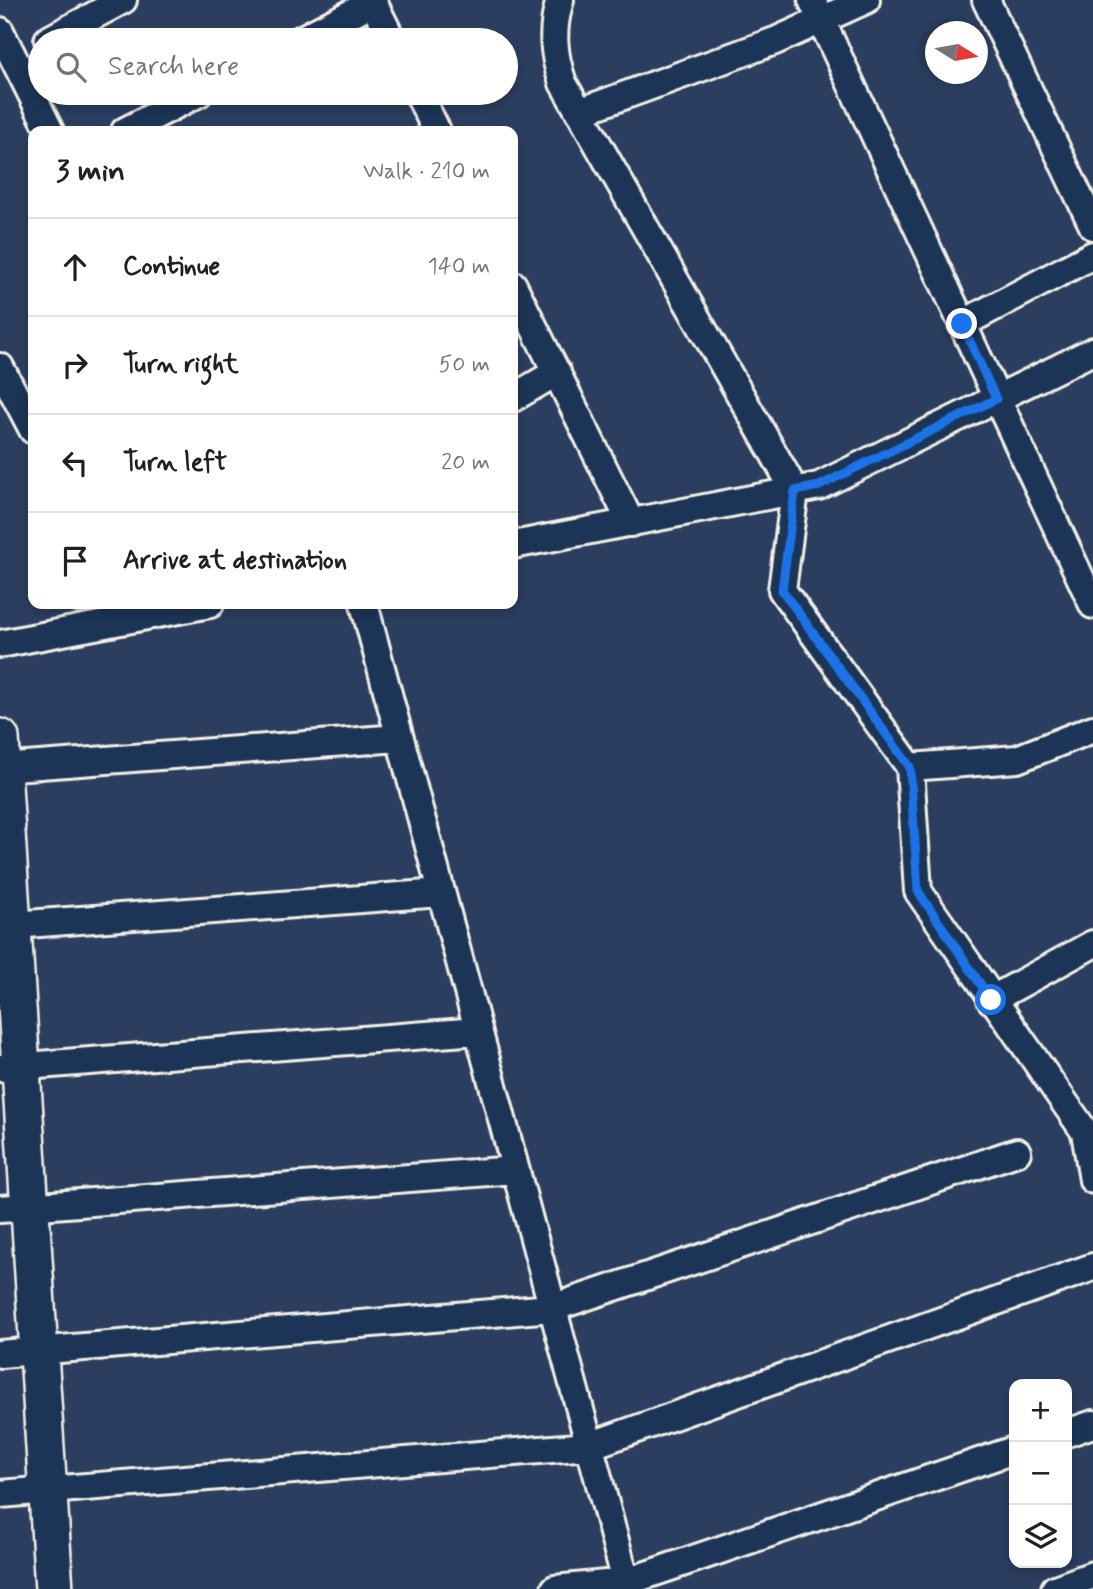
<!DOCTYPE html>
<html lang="en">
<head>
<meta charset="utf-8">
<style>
	:root { --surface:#fff; --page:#f6f6f6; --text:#202124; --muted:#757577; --line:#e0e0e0 }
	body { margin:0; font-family:Mynerve,sans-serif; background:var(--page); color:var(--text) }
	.controls { position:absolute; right:21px; bottom:21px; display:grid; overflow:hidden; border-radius:14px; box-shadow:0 4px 10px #0003 }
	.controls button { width:63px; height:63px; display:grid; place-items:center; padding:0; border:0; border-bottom:2px solid var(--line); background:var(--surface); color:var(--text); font:35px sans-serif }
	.compass { position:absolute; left:925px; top:21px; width:63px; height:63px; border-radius:50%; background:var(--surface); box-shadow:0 4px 10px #0003; rotate:101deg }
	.stop { position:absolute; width:21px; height:21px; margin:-16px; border:5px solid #1a73e8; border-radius:50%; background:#fff }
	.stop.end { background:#1a73e8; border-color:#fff; box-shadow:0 2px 7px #0008 }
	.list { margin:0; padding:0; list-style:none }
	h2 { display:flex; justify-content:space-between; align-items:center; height:91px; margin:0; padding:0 28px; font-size:30px }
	h2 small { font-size:23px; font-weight:400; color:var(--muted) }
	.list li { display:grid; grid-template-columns:46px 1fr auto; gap:21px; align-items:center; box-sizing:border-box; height:98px; padding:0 28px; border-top:2px solid var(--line) }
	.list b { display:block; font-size:26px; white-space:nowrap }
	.list em { font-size:23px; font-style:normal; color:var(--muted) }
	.icon { flex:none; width:38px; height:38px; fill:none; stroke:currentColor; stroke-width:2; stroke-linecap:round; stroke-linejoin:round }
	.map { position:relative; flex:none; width:1093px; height:1589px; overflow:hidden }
	.search { position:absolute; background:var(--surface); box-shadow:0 4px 10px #0003; left:28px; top:28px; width:490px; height:77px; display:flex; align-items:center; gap:18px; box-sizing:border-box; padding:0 24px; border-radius:38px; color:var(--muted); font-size:26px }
	.panel { position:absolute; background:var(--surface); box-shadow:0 4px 10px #0003; left:28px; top:126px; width:490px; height:483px; border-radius:14px }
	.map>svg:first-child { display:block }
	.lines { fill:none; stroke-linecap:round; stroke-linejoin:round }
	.street-casing { stroke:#f4f1e8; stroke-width:32 }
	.secondary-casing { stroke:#f4f1e8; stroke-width:42 }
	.street { stroke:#1d3557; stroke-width:26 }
	.secondary { stroke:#1d3557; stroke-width:37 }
	.route { stroke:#1a73e8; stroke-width:9 }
</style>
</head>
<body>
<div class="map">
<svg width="1093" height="1589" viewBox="0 0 1093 1589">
	<rect width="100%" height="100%" fill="#2b3e5f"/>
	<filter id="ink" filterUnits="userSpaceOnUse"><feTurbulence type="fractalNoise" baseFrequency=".0143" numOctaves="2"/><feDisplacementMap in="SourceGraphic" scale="14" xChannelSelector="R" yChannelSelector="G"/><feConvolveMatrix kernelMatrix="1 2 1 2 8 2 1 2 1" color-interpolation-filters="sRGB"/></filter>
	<g filter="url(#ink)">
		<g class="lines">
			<defs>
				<path id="street" d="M 372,0 L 392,40
					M 560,0 C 551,30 553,54 563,83 L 795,491 L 782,590 L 910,767 L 918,891 L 1085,1132 L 1093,1180
					M 812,0 L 1093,605
					M 986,0 L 1093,226
					M 0,31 L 50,131
					M 48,40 L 123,0
					M 300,40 L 373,2
					M 418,93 L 437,131
					M 579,112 L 775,41 L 866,0
					M 125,131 L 199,93
					M 513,285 L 631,523
					M 962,324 L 1093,255
					M 0,367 L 33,430
					M 513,398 L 557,372
					M 513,545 L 819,486 L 1093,351
					M 364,604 L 628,1589
					M 0,644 L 210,604
					M 910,767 L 1017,759 L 1093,729
					M 0,768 L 399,738
					M 0,926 L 441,893
					M 991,1000 L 1093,944
					M 0,1068 L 478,1031
					M 0,1209 L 515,1170
					M 0,1354 L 552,1308 L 1017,1152
					M 1067,1433 L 1093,1424
					M 0,1494 L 589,1446 L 1093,1267
					M 555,1589 L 626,1582 L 1014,1450
					M 1055,1589 L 1093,1575"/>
				<path id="secondary" d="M 0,738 L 54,1589"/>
			</defs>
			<use href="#street" class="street-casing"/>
			<use href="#secondary" class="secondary-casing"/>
			<use href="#street" class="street"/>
			<use href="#secondary" class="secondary"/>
		</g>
	</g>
	<g class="lines" filter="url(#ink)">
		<path class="route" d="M 962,324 L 996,399 L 819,486 L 795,491 L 782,590 L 910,767 L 918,891 L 991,1000"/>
	</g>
</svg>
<div class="controls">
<button>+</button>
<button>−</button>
<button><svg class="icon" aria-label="layers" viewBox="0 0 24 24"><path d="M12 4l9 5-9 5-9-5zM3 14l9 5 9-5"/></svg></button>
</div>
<svg class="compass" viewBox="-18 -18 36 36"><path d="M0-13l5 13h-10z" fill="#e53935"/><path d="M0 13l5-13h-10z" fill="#757577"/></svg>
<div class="stop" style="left:991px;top:1000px"></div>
<div class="stop end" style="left:962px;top:324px"></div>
<div class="search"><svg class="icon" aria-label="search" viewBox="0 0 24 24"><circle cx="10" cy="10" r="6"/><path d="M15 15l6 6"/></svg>Search here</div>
<section class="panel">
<h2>3 min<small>Walk · 210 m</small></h2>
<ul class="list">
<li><svg class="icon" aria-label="ahead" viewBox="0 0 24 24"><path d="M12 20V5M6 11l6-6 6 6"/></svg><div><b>Continue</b></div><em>140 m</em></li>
<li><svg class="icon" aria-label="right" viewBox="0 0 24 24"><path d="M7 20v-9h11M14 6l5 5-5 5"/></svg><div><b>Turn right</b></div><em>50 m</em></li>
<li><svg class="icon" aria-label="left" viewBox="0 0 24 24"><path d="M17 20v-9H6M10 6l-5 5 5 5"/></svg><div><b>Turn left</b></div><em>20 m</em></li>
<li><svg class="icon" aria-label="arrive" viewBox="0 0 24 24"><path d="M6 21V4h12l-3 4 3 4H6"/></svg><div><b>Arrive at destination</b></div></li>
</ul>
</section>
</div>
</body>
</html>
